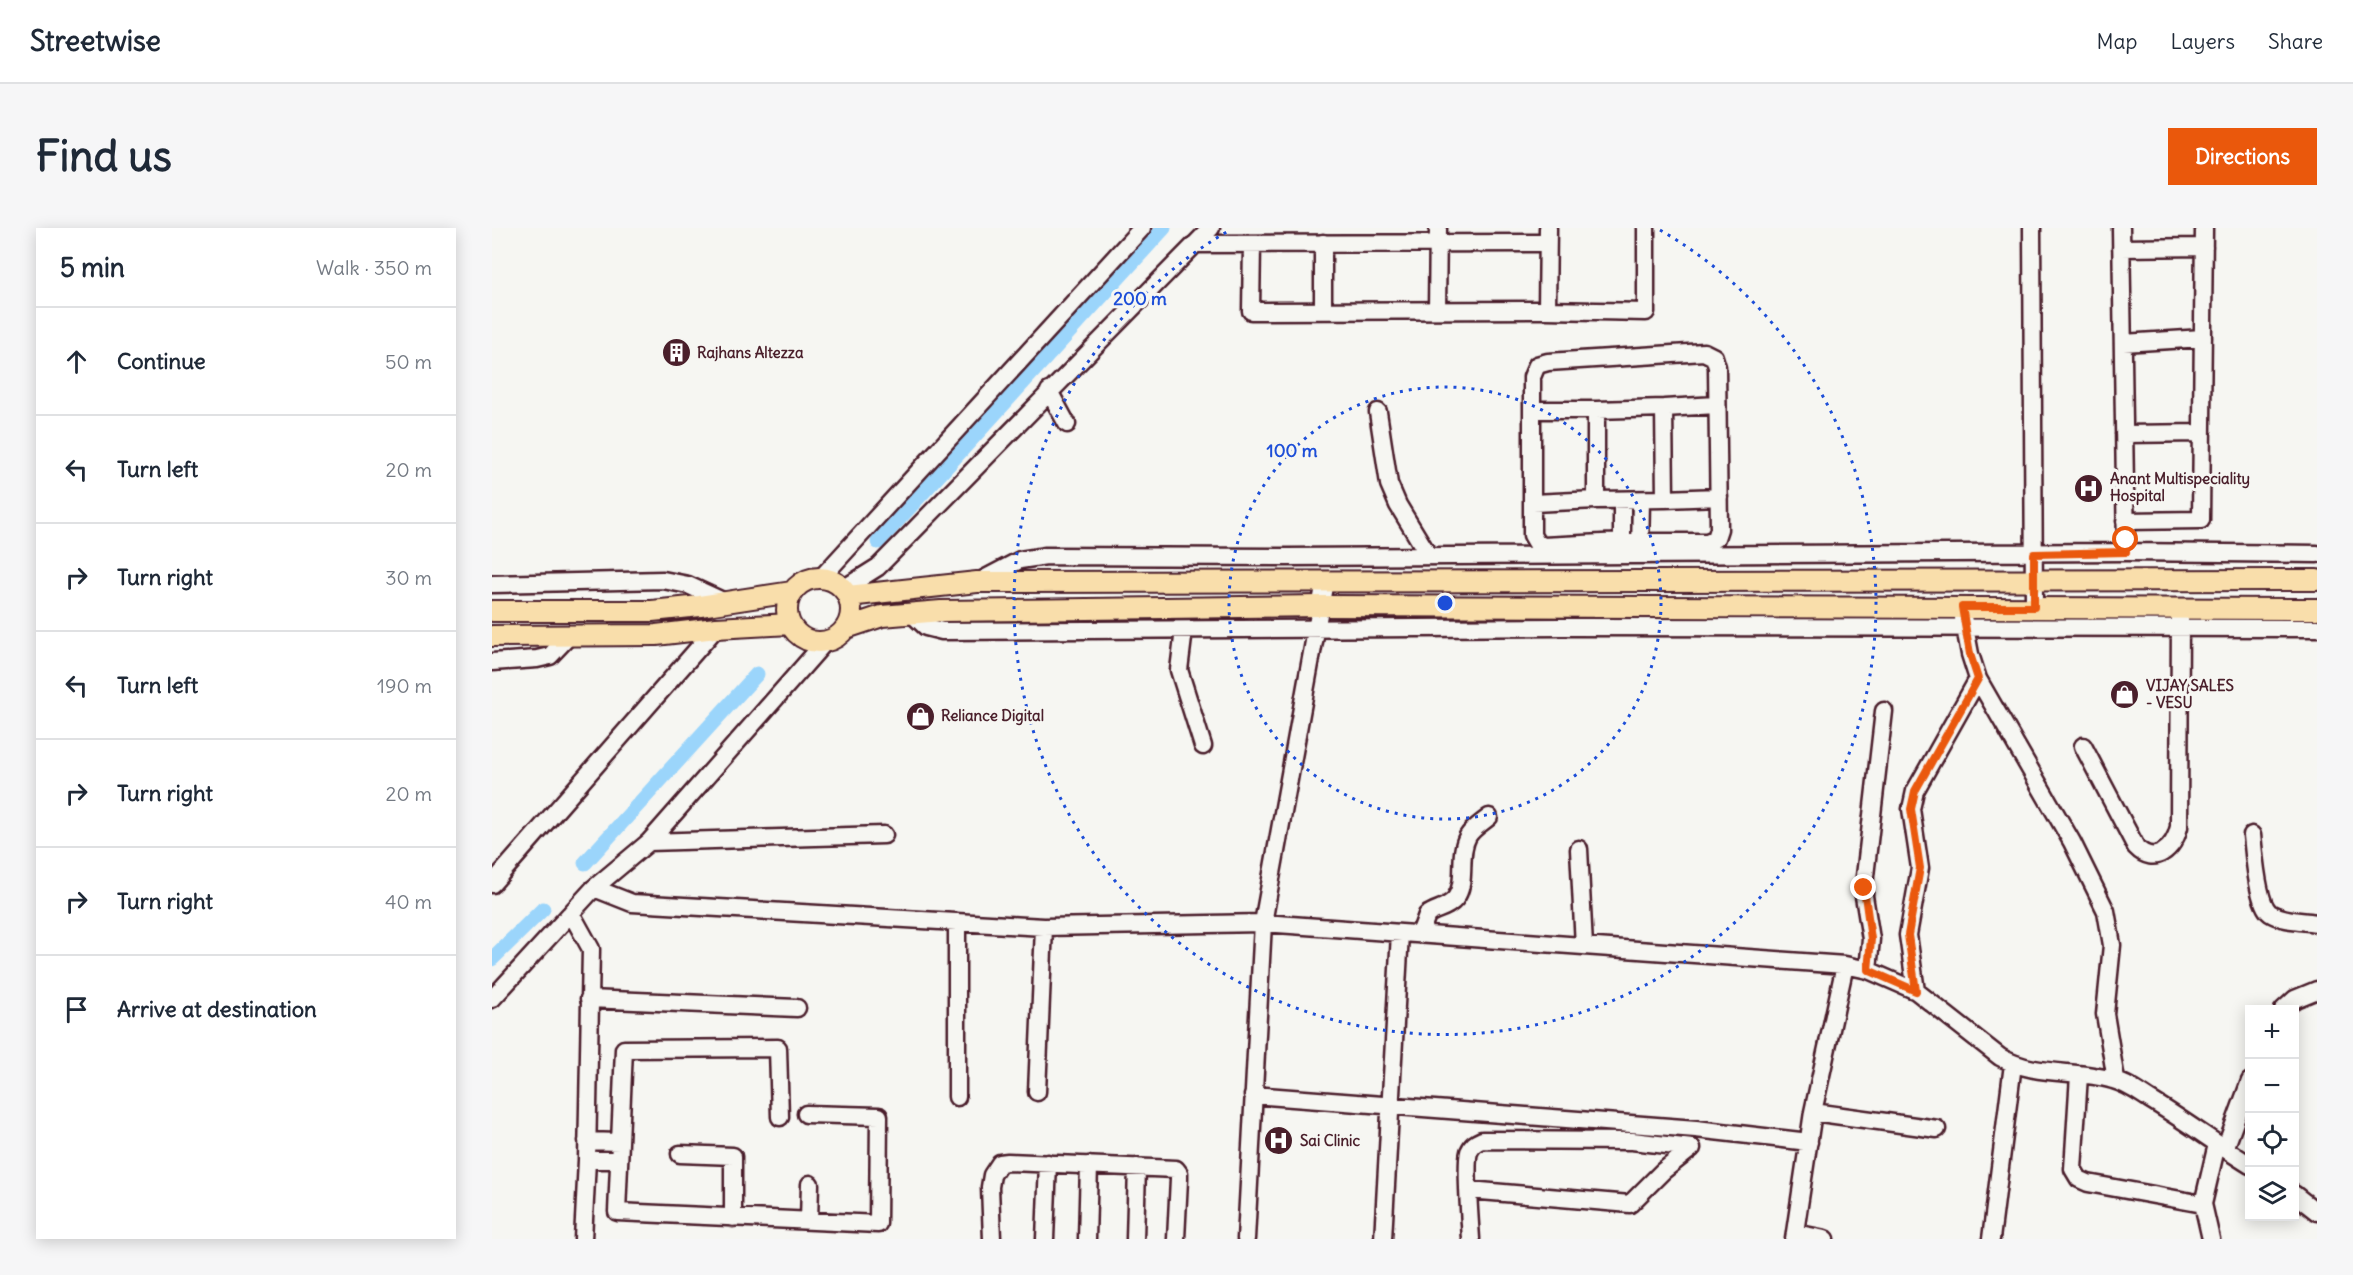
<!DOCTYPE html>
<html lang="en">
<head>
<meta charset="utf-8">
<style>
	:root { --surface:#fff; --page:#f6f6f7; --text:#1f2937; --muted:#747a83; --line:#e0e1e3; --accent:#ea580c }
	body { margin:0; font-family:Delius,sans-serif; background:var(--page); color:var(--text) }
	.controls { position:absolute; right:18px; bottom:18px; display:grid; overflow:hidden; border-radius:0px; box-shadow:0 3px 15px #0003 }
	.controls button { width:54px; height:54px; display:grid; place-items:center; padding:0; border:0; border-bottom:2px solid var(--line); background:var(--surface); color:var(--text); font:30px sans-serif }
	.stop { position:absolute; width:18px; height:18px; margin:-14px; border:4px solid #ea580c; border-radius:50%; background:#fff }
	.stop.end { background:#ea580c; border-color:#fff; box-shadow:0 2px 6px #0008 }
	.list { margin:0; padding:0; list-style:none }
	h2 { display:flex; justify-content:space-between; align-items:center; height:78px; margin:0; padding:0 24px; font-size:26px }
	h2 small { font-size:20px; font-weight:400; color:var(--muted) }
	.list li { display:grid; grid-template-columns:39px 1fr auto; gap:18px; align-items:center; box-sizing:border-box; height:108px; padding:0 24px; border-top:2px solid var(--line) }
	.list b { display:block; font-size:22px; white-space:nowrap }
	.list em { font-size:20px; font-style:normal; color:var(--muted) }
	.icon { flex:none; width:33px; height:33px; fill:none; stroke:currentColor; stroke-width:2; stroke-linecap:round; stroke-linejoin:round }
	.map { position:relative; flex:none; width:1825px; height:1011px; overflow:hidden; border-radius:0px }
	header { display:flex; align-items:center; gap:36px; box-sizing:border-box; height:84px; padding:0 30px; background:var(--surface); border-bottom:2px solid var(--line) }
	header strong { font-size:28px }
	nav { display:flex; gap:33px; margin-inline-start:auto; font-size:21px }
	.intro { display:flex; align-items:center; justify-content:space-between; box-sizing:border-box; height:144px; padding:0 36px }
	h1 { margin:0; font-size:42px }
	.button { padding:15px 27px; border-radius:0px; background:var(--accent); color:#fff; font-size:21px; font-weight:700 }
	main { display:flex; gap:36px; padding:0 36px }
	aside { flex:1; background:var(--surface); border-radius:0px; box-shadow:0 3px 15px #0003 }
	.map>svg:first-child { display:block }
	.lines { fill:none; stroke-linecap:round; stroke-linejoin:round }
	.canal { stroke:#9bd5fb; stroke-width:15 }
	.minor-casing { stroke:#4a1f2b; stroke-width:21 }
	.major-casing { stroke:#4a1f2b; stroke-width:24 }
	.minor { stroke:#f6f6f2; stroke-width:16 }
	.major { stroke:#f9deab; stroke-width:20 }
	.route { stroke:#ea580c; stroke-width:8 }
	.ring { fill:none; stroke:#1d4ed8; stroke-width:3; stroke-dasharray:3 6 }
	.labels { text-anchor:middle; stroke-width:6; stroke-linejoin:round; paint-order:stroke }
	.poi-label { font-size:15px; font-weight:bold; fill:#4a1f2b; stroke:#f6f6f2; text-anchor:start }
	.centre { fill:#1d4ed8; stroke:#f6f6f2; stroke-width:3 }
	.ring-label { font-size:18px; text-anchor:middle; font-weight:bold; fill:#1d4ed8; stroke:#f6f6f2; stroke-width:6; stroke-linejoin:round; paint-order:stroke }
</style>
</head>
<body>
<header>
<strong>Streetwise</strong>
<nav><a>Map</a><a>Layers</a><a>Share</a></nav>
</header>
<div class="intro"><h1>Find us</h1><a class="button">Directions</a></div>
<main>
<aside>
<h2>5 min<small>Walk · 350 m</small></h2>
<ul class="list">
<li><svg class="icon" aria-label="ahead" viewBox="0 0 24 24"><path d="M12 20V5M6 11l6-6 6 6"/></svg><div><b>Continue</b></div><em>50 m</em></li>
<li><svg class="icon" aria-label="left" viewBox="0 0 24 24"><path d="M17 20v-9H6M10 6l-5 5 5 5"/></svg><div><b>Turn left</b></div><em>20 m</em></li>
<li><svg class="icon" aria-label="right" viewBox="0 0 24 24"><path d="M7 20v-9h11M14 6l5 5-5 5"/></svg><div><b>Turn right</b></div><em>30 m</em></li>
<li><svg class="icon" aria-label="left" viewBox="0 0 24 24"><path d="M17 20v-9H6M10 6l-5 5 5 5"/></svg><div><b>Turn left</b></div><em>190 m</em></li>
<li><svg class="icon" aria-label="right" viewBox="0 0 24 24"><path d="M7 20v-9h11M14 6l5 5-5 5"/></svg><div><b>Turn right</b></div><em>20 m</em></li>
<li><svg class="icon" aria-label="right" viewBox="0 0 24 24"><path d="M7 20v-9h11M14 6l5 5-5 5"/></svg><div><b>Turn right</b></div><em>40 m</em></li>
<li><svg class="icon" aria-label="arrive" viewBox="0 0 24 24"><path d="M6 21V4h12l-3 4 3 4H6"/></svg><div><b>Arrive at destination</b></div></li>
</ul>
</aside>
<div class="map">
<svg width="1825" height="1011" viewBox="0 0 1825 1011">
	<rect width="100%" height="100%" fill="#f6f6f2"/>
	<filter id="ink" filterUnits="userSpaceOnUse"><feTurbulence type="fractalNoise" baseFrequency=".0167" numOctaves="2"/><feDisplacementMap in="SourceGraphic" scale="12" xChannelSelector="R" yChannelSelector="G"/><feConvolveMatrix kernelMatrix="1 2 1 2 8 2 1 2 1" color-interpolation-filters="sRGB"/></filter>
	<g filter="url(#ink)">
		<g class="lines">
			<path class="canal" d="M 386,314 L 672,0
				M 93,635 L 265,446
				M 0,731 L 51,681"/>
			<defs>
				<path id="minor" d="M 1540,0 L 1542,379
					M 1629,0 L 1634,324
					M 703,16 L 1055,15
					M 760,16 L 759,83 L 1055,82 L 1154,84 L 1154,0
					M 1629,20 L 1712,19
					M 945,82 L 946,0
					M 1055,82 L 1056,0
					M 831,83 L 831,15
					M 1631,115 L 1711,110
					M 1212,124 L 1222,129 L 1225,139 L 1227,301 L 1224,310 L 1215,314 L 1130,314 L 1051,318 L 1044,314 L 1040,307 L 1040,149 L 1045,137 L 1056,134 Z
					M 557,163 L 575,196
					M 1172,180 L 1173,271 L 1104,272 L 1104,182 Z
					M 1172,180 L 1225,177
					M 1040,182 L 1104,182
					M 886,184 L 897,256 L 906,277 L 937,328
					M 1632,206 L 1710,205
					M 1173,271 L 1227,269
					M 1041,275 L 1104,272
					M 1633,293 L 1709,292 L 1712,0
					M 1130,324 L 1130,272
					M 1148,325 L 1149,272
					M 329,350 L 650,0
					M 486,354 L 528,332 L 554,328 L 795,329 L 1634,324 L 1825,326
					M 0,356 L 171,352 L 196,357 L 233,374
					M 351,361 L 386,339 L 719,0
					M 419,385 L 434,399 L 450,403 L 1069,399 L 1825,400
					M 1471,389 L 1478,426 L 1486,451 L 1580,614 L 1614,683 L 1620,717 L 1613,786 L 1624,852
					M 692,402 L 687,442 L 711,518
					M 0,434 L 45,431 L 58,428 L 78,407
					M 1591,518 L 1644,619 C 1663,639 1682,620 1687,599 L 1688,389
					M 1760,607 C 1762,624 1765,675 1778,685 C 1790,693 1811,693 1825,695
					M 157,614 L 392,607
					M 1087,621 L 1092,718
					M 0,656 L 224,400
					M 102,660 L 140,675 L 552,699 L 771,695 L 1353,737 L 1321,884 L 1302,1011
					M 79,685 L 99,721 L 95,932 L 91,1011
					M 928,706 L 935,687 C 943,681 956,680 963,671 C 976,654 965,627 976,608 C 981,600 990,595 997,589
					M 1353,737 L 1376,742 L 1424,763 L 1508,829 C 1543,849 1583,841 1621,852 C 1634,855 1646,864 1657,871 C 1692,892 1724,916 1758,937
					M 1376,742 L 1379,711 L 1372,668 L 1373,648 L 1392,483
					M 1424,763 L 1416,707 L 1428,640 L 1419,581 L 1423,563 L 1486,451
					M 0,771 L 102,660 L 157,614 L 333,414
					M 97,771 L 305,780
					M 1791,782 L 1803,771 L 1825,762
					M 1587,847 L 1581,941 L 1587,951 L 1596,955 L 1711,976
					M 545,864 L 552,699
					M 761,867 L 1204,901 L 1317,914
					M 465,869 L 465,694
					M 1321,884 L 1445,901
					M 288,889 L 286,820 L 132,821 L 125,984 L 386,996 L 387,888 L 314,886
					M 95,913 L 127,914
					M 1733,921 L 1758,853
					M 188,926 L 241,928 L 241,990
					M 95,932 L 127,932
					M 977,962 L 1138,976 L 1171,943 L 1200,920 L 1140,913 L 990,912 C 983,915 980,917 977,924 C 973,937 978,994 979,1011
					M 1802,966 L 1825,984
					M 317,993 L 318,956
					M 1303,1005 L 1333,1011
					M 500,1011 L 498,959 L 500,947 L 508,935 L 516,934 L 684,941 L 687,945 L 687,951 L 684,1011
					M 553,1011 L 556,935
					M 595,1011 L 597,937
					M 643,1011 L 645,939
					M 754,1011 L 771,695 L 833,353
					M 891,1011 L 908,705
					M 1499,1011 L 1521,836
					M 1719,1011 L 1711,976 L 1725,916"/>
				<path id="major" d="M295 382a32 32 0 1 1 64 0a32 32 0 1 1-64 0Z
					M 356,368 L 485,354 L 1825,352
					M 0,383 L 160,383 L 208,378 L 300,364
					M 354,400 L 390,388 L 449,383 L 830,378 L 1825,381
					M 0,408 L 164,407 L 224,400 L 298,396"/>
			</defs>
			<use href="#minor" class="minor-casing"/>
			<use href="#major" class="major-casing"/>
			<use href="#minor" class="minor"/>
			<use href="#major" class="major"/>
		</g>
	</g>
	<g class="lines" filter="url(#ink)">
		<path class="route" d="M 1372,660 L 1379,711 L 1376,742 L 1424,763 L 1416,707 L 1428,640 L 1419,581 L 1423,563 L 1486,451 L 1478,426 L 1470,379 L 1542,379 L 1542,326 L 1634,324 L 1634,312"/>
	</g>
	<g class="ring">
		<circle cx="953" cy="375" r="216"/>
		<path d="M1168 2A431 431 0 1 1 738 2"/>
	</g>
	<defs>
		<symbol id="building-disc" viewBox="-11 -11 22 22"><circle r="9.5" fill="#4a1f2b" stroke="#f6f6f2"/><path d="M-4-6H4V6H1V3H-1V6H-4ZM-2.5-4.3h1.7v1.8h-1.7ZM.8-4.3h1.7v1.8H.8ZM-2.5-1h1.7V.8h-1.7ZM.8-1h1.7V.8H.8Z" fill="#fff"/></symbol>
		<symbol id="hospital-disc" viewBox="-11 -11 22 22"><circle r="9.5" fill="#4a1f2b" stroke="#f6f6f2"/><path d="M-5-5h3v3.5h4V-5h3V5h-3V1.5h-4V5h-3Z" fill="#fff"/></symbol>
		<symbol id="shop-disc" viewBox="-11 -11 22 22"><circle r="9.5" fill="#4a1f2b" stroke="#f6f6f2"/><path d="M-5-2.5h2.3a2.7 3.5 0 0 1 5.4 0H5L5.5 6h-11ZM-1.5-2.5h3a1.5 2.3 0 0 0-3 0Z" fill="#fff"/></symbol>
	</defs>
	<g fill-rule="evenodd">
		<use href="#building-disc" x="168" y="108" width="33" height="33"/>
		<use href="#hospital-disc" x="1580" y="244" width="33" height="33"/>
		<use href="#shop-disc" x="1616" y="450" width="33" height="33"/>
		<use href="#shop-disc" x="412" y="472" width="33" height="33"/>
		<use href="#hospital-disc" x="770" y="896" width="33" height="33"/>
	</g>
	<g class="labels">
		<g class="poi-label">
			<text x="205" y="130">Rajhans Altezza</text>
			<text x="1618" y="256">Anant Multispeciality<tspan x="1618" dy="17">Hospital</tspan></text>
			<text x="1654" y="463">VIJAY SALES<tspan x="1654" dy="17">- VESU</tspan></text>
			<text x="449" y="493">Reliance Digital</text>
			<text x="808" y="918">Sai Clinic</text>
		</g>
	</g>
	<circle cx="953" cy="375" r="9" class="centre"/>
	<g class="ring-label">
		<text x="648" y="77">200 m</text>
		<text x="800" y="229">100 m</text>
	</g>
</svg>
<div class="controls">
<button>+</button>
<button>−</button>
<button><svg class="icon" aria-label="locate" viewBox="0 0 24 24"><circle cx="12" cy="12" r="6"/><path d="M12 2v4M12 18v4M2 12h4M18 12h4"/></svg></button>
<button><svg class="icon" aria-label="layers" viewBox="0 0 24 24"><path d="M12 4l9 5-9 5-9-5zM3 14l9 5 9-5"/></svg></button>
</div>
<div class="stop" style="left:1634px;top:312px"></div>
<div class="stop end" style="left:1372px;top:660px"></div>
</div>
</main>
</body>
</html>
